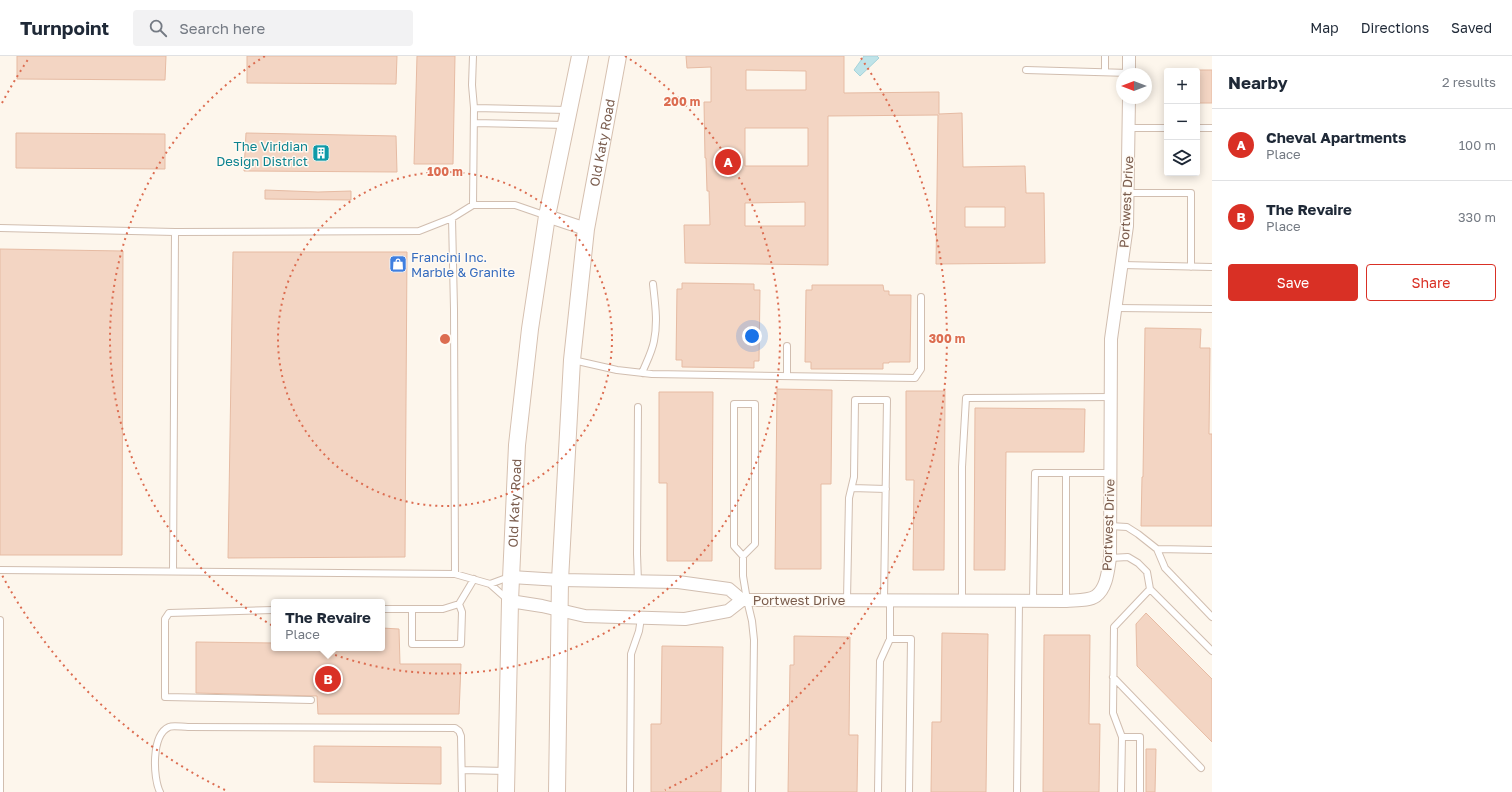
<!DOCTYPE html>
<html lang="en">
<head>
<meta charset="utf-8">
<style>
	:root { --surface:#fff; --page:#f2f2f3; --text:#1f2937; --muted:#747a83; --line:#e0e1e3; --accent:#d93025 }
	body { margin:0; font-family:"Golos Text",sans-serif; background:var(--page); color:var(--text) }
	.controls { position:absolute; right:12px; top:12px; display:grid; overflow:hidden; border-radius:4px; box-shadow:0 2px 10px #0003 }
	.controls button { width:36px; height:36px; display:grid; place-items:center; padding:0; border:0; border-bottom:1px solid var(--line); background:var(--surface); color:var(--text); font:20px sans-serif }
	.compass { position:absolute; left:1116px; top:12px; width:36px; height:36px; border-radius:50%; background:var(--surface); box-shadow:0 2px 10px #0003; rotate:270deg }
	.you { position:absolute; left:752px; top:280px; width:14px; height:14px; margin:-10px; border:3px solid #fff; border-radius:50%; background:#1a73e8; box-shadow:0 0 0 6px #1a73e833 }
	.badge { display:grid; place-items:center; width:26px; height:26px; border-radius:50%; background:var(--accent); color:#fff; font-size:13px; font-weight:700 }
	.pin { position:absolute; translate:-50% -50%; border:2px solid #fff; box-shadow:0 1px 4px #0006 }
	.popup { position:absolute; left:271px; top:543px; width:114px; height:52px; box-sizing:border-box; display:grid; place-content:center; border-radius:4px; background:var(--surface); filter:drop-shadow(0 1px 3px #0005); font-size:13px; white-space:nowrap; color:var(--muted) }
	.popup b { font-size:15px; color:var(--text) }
	.popup::after { content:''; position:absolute; left:50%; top:100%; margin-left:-8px; border:8px solid transparent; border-top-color:var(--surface) }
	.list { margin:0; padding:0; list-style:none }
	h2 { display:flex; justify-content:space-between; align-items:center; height:52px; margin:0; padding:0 16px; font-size:17px }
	h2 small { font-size:13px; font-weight:400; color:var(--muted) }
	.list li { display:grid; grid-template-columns:26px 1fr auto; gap:12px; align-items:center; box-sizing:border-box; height:72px; padding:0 16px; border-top:1px solid var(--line) }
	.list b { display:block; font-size:15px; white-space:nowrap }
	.list p { margin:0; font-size:13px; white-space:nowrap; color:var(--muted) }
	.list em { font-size:13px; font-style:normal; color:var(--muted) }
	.actions { display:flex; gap:8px; padding:12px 16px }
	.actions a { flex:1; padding:9px 0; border:1px solid var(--accent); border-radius:4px; text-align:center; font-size:14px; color:var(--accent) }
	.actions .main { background:var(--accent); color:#fff }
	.icon { flex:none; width:22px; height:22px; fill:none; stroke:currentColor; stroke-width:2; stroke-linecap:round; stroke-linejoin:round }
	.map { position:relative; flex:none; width:1212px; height:736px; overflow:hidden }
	header { display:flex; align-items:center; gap:24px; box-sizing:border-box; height:56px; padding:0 20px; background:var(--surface); border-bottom:1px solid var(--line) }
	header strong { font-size:19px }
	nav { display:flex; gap:22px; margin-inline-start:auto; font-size:14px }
	.search { width:280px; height:36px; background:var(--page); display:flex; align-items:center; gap:10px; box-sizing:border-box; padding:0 14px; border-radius:4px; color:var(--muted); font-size:15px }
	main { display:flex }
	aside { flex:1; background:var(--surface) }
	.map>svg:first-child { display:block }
	.water { fill:#bfe3e8; stroke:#a5d3da }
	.building { fill:#f3d5c3; stroke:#e6bba3; fill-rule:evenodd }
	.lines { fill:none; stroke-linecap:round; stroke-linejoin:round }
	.service-casing { stroke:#d1beb0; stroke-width:8 }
	.minor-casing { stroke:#d1beb0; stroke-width:14 }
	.secondary-casing { stroke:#d6c0b0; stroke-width:18 }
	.service { stroke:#fff; stroke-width:6 }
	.minor { stroke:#fff; stroke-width:12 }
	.secondary { stroke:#fff; stroke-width:16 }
	.ring { fill:none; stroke:#dc6d51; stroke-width:2; stroke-dasharray:2 4 }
	.labels { text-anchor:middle; stroke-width:3; stroke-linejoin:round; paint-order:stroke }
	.street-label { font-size:13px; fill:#7a5c4d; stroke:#fffaf3 }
	.culture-label { font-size:13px; fill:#0d838f; stroke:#fffaf3; text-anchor:end }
	.shop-label { font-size:13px; fill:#366cbe; stroke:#fffaf3; text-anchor:start }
	.centre { fill:#dc6d51; stroke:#fffaf3; stroke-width:2 }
	.ring-label { font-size:12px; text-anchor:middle; font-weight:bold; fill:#dc6d51; stroke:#fffaf3; stroke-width:3; stroke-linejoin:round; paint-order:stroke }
</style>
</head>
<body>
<header>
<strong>Turnpoint</strong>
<div class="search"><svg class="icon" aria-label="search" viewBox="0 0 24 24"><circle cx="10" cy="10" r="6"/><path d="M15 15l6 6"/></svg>Search here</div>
<nav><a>Map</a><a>Directions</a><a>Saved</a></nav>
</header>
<main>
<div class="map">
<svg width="1212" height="736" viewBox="0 0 1212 736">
	<rect width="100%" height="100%" fill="#fdf6ec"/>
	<path class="water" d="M 864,0 L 877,0 L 879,2 L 860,20 L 854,14 Z"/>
	<path class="building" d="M 17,0 L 166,0 L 165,24 L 17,23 Z
		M 247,0 L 397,0 L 396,28 L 247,27 Z
		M 417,0 L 455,0 L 453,108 L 414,108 Z
		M 686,0 L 844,0 L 844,37 L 939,36 L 939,58 L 962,57 L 963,111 L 1025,110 L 1026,137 L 1044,137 L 1045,207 L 936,208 L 938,59 L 828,60 L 828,209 L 685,207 L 684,169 L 710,169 L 709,135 L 707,135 L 706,102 L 705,102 L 704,46 L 711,46 L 711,11 L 687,12 ZM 746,14 L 806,15 L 806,34 L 746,34 ZM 745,72 L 808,72 L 808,110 L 745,110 ZM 805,146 L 805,170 L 745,170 L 745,147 ZM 965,151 L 1005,151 L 1005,171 L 965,171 Z
		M 1197,14 L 1212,14 L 1212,47 L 1197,47 Z
		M 16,77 L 165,78 L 165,113 L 16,112 Z
		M 246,77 L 396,80 L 397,116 L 244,115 Z
		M 265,134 L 318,136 L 351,135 L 351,144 L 265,143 Z
		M 0,193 L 123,195 L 122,499 L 0,499 Z
		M 233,196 L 407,196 L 405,501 L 228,502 Z
		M 682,227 L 754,228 L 754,234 L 760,234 L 759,305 L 754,305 L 754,312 L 682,311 L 682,304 L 676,304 L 677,233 L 682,233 Z
		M 812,229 L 883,229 L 884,235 L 889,235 L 889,239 L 911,239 L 910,306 L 889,306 L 889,307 L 883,307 L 883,313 L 811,313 L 811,306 L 805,306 L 806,234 L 812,234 Z
		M 1145,272 L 1201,273 L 1200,292 L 1210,292 L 1209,378 L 1212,378 L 1212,470 L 1141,470 L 1142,421 L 1143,421 Z
		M 777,333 L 832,334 L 831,428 L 821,428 L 821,513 L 775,513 Z
		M 906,335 L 945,335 L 944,514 L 913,514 L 914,424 L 906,424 Z
		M 659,336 L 713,336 L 712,505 L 667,505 L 667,427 L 659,427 Z
		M 975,352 L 1085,353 L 1084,396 L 1006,396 L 1005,514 L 974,514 Z
		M 1146,557 L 1212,623 L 1212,686 L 1137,610 L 1136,568 Z
		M 382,572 L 399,573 L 400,608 L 461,608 L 459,658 L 318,658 L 317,640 L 196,637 L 196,586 L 274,587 L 274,592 L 382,592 Z
		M 942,577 L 988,578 L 986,736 L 931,736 L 932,666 L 941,666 Z
		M 1044,579 L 1090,579 L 1089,668 L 1100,668 L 1099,736 L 1043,736 Z
		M 794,580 L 850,581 L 849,679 L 858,679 L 857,736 L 788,736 L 790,609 L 794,609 Z
		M 662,590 L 723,591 L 721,736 L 651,736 L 651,668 L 661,668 Z
		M 314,690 L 441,691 L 441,728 L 314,726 Z
		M 1146,693 L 1156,693 L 1155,736 L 1146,736 Z"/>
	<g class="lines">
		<defs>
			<path id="service" d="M 1026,14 L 1129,17
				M 1105,15 L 1105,0
				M 474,52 L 568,54
				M 474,67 L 566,69
				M 1128,72 L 1167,72
				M 1197,72 L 1212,72
				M 1128,137 L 1191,137 L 1191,211
				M 473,149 L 474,52 L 472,29 L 473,0
				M 452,162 L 473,149 L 515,149 L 547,160
				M 0,172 L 175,176 L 419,175 L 452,162 L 454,253 L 455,518
				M 1122,209 L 1212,211
				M 1116,252 L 1212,253
				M 573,304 L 617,314 L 652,318 L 915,322 L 921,313 L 921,241
				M 642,317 C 646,307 652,296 654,285 C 658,266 655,247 653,228
				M 787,320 L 787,290
				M 638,351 L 637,498 L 638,526
				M 852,432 L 886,433
				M 1110,470 L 1127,471 L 1138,478 L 1157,493 L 1165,512 L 1212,561
				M 1157,493 L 1212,494
				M 743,500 L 755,488 L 755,348 L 734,348 L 734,490 L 743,500 L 743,520 L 747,544 L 752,565 L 754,584 L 752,736
				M 1110,502 L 1128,501 L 1138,507 L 1147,516 L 1150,533 L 1212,595
				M 0,514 L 455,518 L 490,528 L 507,543
				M 173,515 L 175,176
				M 490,528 L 509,521
				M 847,544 L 849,442 L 854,421 L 855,344 L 887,344 L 884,544
				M 962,545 L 962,411 L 966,342 L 1111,341
				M 1033,545 L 1035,417 L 1110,417
				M 1066,545 L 1066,417
				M 382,553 L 443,553 L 459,548 L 474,523
				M 412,553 L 412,588 L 461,588 L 462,556 L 459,548
				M 274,554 L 169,557 L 165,563 L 165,641 L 311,644
				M 0,564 L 0,736
				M 890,583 L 911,583 L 909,736
				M 1113,621 L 1201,712
				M 1122,681 L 1140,681 L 1140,736
				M 462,714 L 506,715
				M 160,736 C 153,722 151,679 169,671 C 173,669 182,671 188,671 L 455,672 L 459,675 L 461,680 L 462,736
				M 630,736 L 631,598 L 639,575 L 641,562
				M 878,736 L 880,605 L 890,583 L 890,544
				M 1017,736 L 1019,545
				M 1121,736 L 1122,681 L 1113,657 L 1114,571 L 1150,533"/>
			<path id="minor" d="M 1129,18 L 1129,0
				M 547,160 L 586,173
				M 511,521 L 560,524 L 678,526 L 729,533 L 742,544 L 747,544 L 1066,545 C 1075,544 1089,545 1096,540 C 1107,532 1108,514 1110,502 L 1111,283 L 1127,170 L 1129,42
				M 510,545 L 542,550 L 585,560 L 685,563 L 728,555 L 742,544"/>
			<g id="secondary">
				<path id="s1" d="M 506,736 L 510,545 L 517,389 L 530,273 L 547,160 L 580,0"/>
				<path id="s2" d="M 557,736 L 560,524 L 572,304 L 586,173 L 618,0"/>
			</g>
		</defs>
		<use href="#service" class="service-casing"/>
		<use href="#minor" class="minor-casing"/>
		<use href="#secondary" class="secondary-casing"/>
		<use href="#service" class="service"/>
		<use href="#minor" class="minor"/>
		<use href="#secondary" class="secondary"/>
	</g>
	<g class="ring">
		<circle cx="445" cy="283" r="167"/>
		<path d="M625 0A335 335 0 1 1 265 0"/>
		<path d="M225 734A502 502 0 0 1 2 519M2 47A502 502 0 0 1 29 2M861 2A502 502 0 0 1 665 734"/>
	</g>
	<defs>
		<symbol id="building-square" viewBox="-11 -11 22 22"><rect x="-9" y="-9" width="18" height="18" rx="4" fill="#0f9aa8" stroke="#fffaf3"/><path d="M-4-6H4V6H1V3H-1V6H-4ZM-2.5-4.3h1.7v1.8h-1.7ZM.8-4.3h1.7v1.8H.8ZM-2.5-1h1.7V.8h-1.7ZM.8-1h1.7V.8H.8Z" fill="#fff"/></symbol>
		<symbol id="shop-square" viewBox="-11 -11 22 22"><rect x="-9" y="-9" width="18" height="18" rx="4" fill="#3f7fe0" stroke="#fffaf3"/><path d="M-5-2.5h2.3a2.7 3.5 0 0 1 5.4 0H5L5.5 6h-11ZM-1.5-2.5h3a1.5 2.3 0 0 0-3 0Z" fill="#fff"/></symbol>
	</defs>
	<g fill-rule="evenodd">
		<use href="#building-square" x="311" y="87" width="20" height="20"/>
		<use href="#shop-square" x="388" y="198" width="20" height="20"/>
	</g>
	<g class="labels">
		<g class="street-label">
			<text dy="5" stroke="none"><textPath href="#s2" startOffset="652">Old Katy Road</textPath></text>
			<text transform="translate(1126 146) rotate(-87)" y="5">Portwest Drive</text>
			<text dy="5" stroke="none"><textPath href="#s1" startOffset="289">Old Katy Road</textPath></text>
			<text transform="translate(1108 469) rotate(-88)" y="5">Portwest Drive</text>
			<text x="799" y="549">Portwest Drive</text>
		</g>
		<g class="culture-label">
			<text x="308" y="95">The Viridian<tspan x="308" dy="15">Design District</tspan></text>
		</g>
		<g class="shop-label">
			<text x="411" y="206">Francini Inc.<tspan x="411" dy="15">Marble &amp; Granite</tspan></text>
		</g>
	</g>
	<circle cx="445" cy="283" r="6" class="centre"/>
	<g class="ring-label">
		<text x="682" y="50">200 m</text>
		<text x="445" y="120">100 m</text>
		<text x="947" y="287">300 m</text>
	</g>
</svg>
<div class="controls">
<button>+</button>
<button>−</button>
<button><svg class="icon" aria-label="layers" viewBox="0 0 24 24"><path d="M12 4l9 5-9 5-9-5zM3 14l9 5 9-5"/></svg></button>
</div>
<svg class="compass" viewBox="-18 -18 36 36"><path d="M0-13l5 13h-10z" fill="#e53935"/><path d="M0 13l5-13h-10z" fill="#747a83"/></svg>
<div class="you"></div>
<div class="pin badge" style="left:728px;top:106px">A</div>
<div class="pin badge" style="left:328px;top:623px">B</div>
<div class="popup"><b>The Revaire</b>Place</div>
</div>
<aside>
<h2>Nearby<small>2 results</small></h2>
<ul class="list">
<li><span class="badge">A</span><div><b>Cheval Apartments</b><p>Place</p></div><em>100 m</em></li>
<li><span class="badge">B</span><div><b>The Revaire</b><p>Place</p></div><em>330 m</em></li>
</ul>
<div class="actions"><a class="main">Save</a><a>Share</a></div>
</aside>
</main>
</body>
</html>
